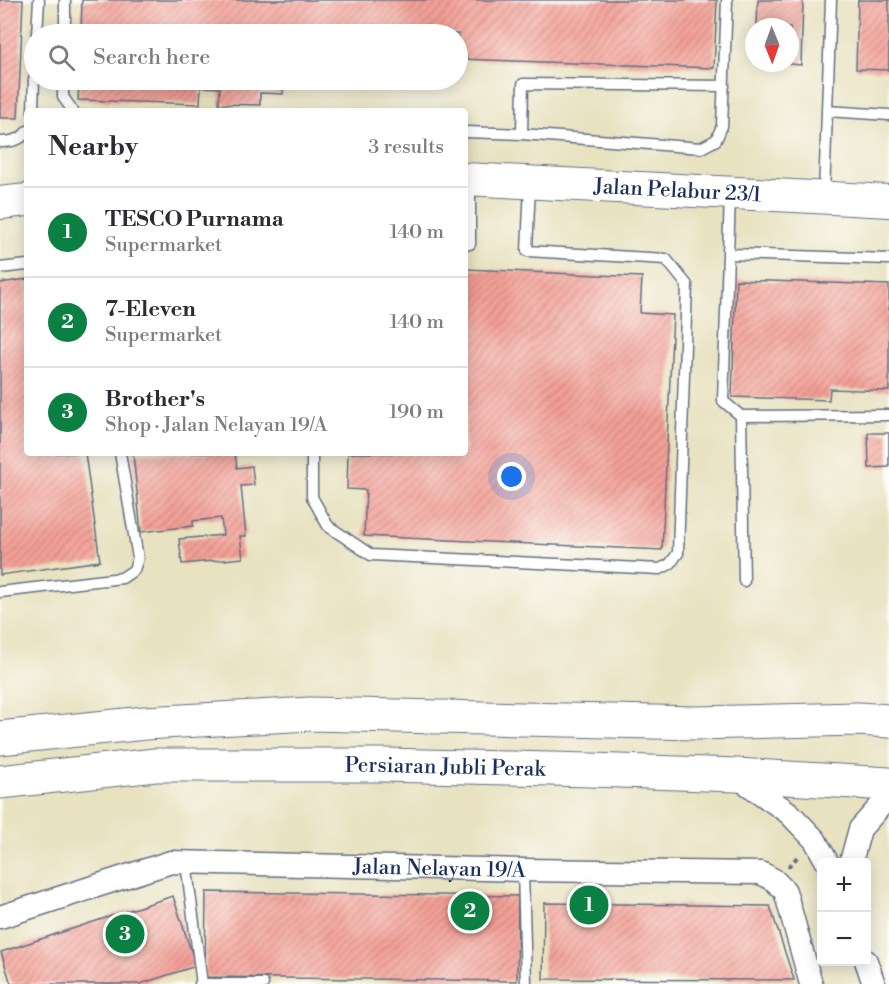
<!DOCTYPE html>
<html lang="en">
<head>
<meta charset="utf-8">
<style>
	:root { --surface:#fff; --page:#f2f2f3; --text:#2b2b33; --muted:#7c7c81; --line:#e1e1e2; --accent:#0b8043 }
	body { margin:0; font-family:"Libre Bodoni",serif; background:var(--page); color:var(--text) }
	.controls { position:absolute; right:18px; bottom:18px; display:grid; overflow:hidden; border-radius:6px; box-shadow:0 3px 15px #0003 }
	.controls button { width:54px; height:54px; display:grid; place-items:center; padding:0; border:0; border-bottom:2px solid var(--line); background:var(--surface); color:var(--text); font:30px sans-serif }
	.compass { position:absolute; left:745px; top:18px; width:54px; height:54px; border-radius:50%; background:var(--surface); box-shadow:0 3px 15px #0003; rotate:179deg }
	.you { position:absolute; left:512px; top:477px; width:21px; height:21px; margin:-15px; border:4px solid #fff; border-radius:50%; background:#1a73e8; box-shadow:0 0 0 9px #1a73e833 }
	.badge { display:grid; place-items:center; width:39px; height:39px; border-radius:50%; background:var(--accent); color:#fff; font-size:20px; font-weight:700 }
	.pin { position:absolute; translate:-50% -50%; border:3px solid #fff; box-shadow:0 2px 6px #0006 }
	.list { margin:0; padding:0; list-style:none }
	h2 { display:flex; justify-content:space-between; align-items:center; height:78px; margin:0; padding:0 24px; font-size:26px }
	h2 small { font-size:20px; font-weight:400; color:var(--muted) }
	.list li { display:grid; grid-template-columns:39px 1fr auto; gap:18px; align-items:center; box-sizing:border-box; height:90px; padding:0 24px; border-top:2px solid var(--line) }
	.list b { display:block; font-size:22px; white-space:nowrap }
	.list p { margin:0; font-size:20px; white-space:nowrap; color:var(--muted) }
	.list em { font-size:20px; font-style:normal; color:var(--muted) }
	.icon { flex:none; width:33px; height:33px; fill:none; stroke:currentColor; stroke-width:2; stroke-linecap:round; stroke-linejoin:round }
	.map { position:relative; flex:none; width:889px; height:984px; overflow:hidden }
	.search { position:absolute; background:var(--surface); box-shadow:0 3px 15px #0003; left:24px; top:24px; width:444px; height:66px; display:flex; align-items:center; gap:15px; box-sizing:border-box; padding:0 21px; border-radius:33px; color:var(--muted); font-size:22px }
	.panel { position:absolute; background:var(--surface); box-shadow:0 3px 15px #0003; left:24px; top:108px; width:444px; height:348px; border-radius:6px }
	.map>svg:first-child { display:block }
	.building { fill:url(#building-hatch) }
	.lines { fill:none; stroke-linecap:round; stroke-linejoin:round }
	.lane-casing { stroke:#636e81; stroke-width:13 }
	.street-casing { stroke:#636e81; stroke-width:25 }
	.secondary-casing { stroke:#636e81; stroke-width:34 }
	.primary-casing { stroke:#636e81; stroke-width:35 }
	.path { stroke:#636e81; stroke-width:4; stroke-dasharray:4.5 4.5; stroke-linecap:butt }
	.lane { stroke:#fff; stroke-width:10 }
	.street { stroke:#fff; stroke-width:22 }
	.secondary { stroke:#fff; stroke-width:32 }
	.primary { stroke:#fff; stroke-width:33 }
	.labels { text-anchor:middle; stroke-width:5; stroke-linejoin:round; paint-order:stroke }
	.street-label { font-size:21px; fill:#1b2f5e; stroke:#fdfcf7 }
</style>
</head>
<body>
<div class="map">
<svg width="889" height="984" viewBox="0 0 889 984">
	<defs>
		<pattern id="building-hatch" width="6" height="6" patternUnits="userSpaceOnUse" patternTransform="scale(1.5)"><rect width="6" height="6" fill="#f4a096"/><path d="M-1 1l2-2M0 6l6-6M5 7l2-2" fill="none" stroke="#c5837e"/></pattern>
	</defs>
	<rect width="100%" height="100%" fill="#fdfcf7"/>
	<filter id="ink" filterUnits="userSpaceOnUse"><feTurbulence type="fractalNoise" baseFrequency=".0167" numOctaves="2"/><feDisplacementMap in="SourceGraphic" scale="12" xChannelSelector="R" yChannelSelector="G"/><feConvolveMatrix kernelMatrix="1 2 1 2 8 2 1 2 1" color-interpolation-filters="sRGB"/></filter>
	<filter id="wash" filterUnits="userSpaceOnUse"><feTurbulence type="fractalNoise" baseFrequency=".008" numOctaves="4" result="noise"/><feDisplacementMap in="SourceGraphic" scale="24" xChannelSelector="R" yChannelSelector="G"/><feGaussianBlur stdDeviation="1.35" result="paint"/><feColorMatrix in="noise" values="0 0 0 0 0 0 0 0 0 0 0 0 0 0 0 0 0 1.4 0 .05"/><feComposite in="paint" operator="in"/></filter>
	<g filter="url(#wash)">
		<rect width="100%" height="100%" fill="#e8e2c1"/>
		<g id="blocks">
			<path class="building" d="M 0,0 L 23,0 L 18,118 L 0,118 Z
				M 82,0 L 717,0 L 714,68 L 458,59 L 458,34 L 81,34 Z
				M 758,0 L 803,0 L 801,65 L 790,64 L 790,27 L 757,27 Z
				M 858,0 L 889,0 L 889,70 L 856,69 Z
				M 79,80 L 283,80 L 283,94 L 260,93 L 260,105 L 219,104 L 220,88 L 201,87 L 200,104 L 78,100 Z
				M 465,269 L 642,277 L 640,313 L 673,315 L 662,550 L 364,536 L 366,490 L 347,489 L 348,453 L 465,453 Z
				M 27,279 L 27,453 L 85,453 L 100,561 L 0,575 L 0,283 Z
				M 736,280 L 889,285 L 889,391 L 830,389 L 829,400 L 732,397 Z
				M 868,433 L 889,433 L 889,467 L 869,468 Z
				M 133,453 L 235,453 L 237,468 L 252,466 L 254,485 L 241,486 L 246,536 L 240,536 L 243,558 L 182,564 L 179,539 L 223,535 L 221,518 L 193,521 L 193,526 L 141,532 Z
				M 206,892 L 518,896 L 517,981 L 205,977 Z
				M 173,896 L 196,966 L 140,984 L 11,984 L 1,952 Z
				M 544,903 L 770,906 L 794,980 L 543,979 Z"/>
		</g>
	</g>
	<g filter="url(#ink)">
		<use href="#blocks" fill-opacity="0" stroke="#636e81" stroke-width="1.5"/>
		<g class="lines">
			<defs>
				<path id="lane" d="M 37,34 L 39,0
					M 65,34 L 65,0
					M 63,80 L 63,97 L 73,111
					M 33,111 L 34,79
					M 827,111 L 889,115
					M 465,132 L 522,134 L 701,148 L 716,140 L 722,126 L 727,0
					M 522,134 L 523,84 L 724,86
					M 0,142 C 10,142 22,140 27,131
					M 824,194 L 831,0
					M 730,196 L 723,401 L 741,416 L 889,415
					M 465,244 L 470,244 L 470,181
					M 728,254 L 889,259
					M 0,268 L 27,265
					M 741,416 L 744,581
					M 312,453 L 312,497 L 328,526 L 371,555 L 660,569 L 670,564 L 678,553 L 687,285 L 666,259 L 527,251 L 530,185
					M 0,592 L 122,578 L 134,570 L 138,558 L 120,453
					M 186,863 L 202,984
					M 523,870 L 526,984
					M 200,984 L 263,984"/>
				<g id="street">
					<path d="M 736,776 L 789,813 L 815,840 L 827,862"/>
					<path d="M 851,862 L 860,829 L 884,802 L 889,800"/>
					<path id="s1" d="M 0,917 L 171,862 L 523,870 L 761,873 L 774,880 L 785,891 L 811,984"/>
					<path d="M 866,961 L 874,984"/>
				</g>
				<g id="secondary">
					<path id="s2" d="M 465,179 L 889,201"/>
					<path d="M 0,203 L 27,200"/>
				</g>
				<g id="primary">
					<path d="M 0,738 L 145,723 L 310,714 L 697,723 L 858,719 L 889,721"/>
					<path id="s3" d="M 0,782 L 155,765 L 385,765 L 591,770 L 736,775 L 889,784"/>
				</g>
			</defs>
			<use href="#lane" class="lane-casing"/>
			<use href="#street" class="street-casing"/>
			<use href="#secondary" class="secondary-casing"/>
			<use href="#primary" class="primary-casing"/>
			<path class="path" d="M 788,867 L 799,855"/>
			<use href="#lane" class="lane"/>
			<use href="#street" class="street"/>
			<use href="#secondary" class="secondary"/>
			<use href="#primary" class="primary"/>
		</g>
	</g>
	<g class="labels">
		<g class="street-label">
			<text dy="7" stroke="none"><textPath href="#s2" startOffset="213">Jalan Pelabur 23/1</textPath></text>
			<text dy="7" stroke="none"><textPath href="#s3" startOffset="446">Persiaran Jubli Perak</textPath></text>
			<text dy="7" stroke="none"><textPath href="#s1" startOffset="448">Jalan Nelayan 19/A</textPath></text>
		</g>
	</g>
</svg>
<div class="controls">
<button>+</button>
<button>−</button>
</div>
<svg class="compass" viewBox="-18 -18 36 36"><path d="M0-13l5 13h-10z" fill="#e53935"/><path d="M0 13l5-13h-10z" fill="#7c7c81"/></svg>
<div class="you"></div>
<div class="pin badge" style="left:589px;top:905px">1</div>
<div class="pin badge" style="left:470px;top:911px">2</div>
<div class="pin badge" style="left:125px;top:934px">3</div>
<div class="search"><svg class="icon" aria-label="search" viewBox="0 0 24 24"><circle cx="10" cy="10" r="6"/><path d="M15 15l6 6"/></svg>Search here</div>
<section class="panel">
<h2>Nearby<small>3 results</small></h2>
<ul class="list">
<li><span class="badge">1</span><div><b>TESCO Purnama</b><p>Supermarket</p></div><em>140 m</em></li>
<li><span class="badge">2</span><div><b>7-Eleven</b><p>Supermarket</p></div><em>140 m</em></li>
<li><span class="badge">3</span><div><b>Brother's</b><p>Shop · Jalan Nelayan 19/A</p></div><em>190 m</em></li>
</ul>
</section>
</div>
</body>
</html>
